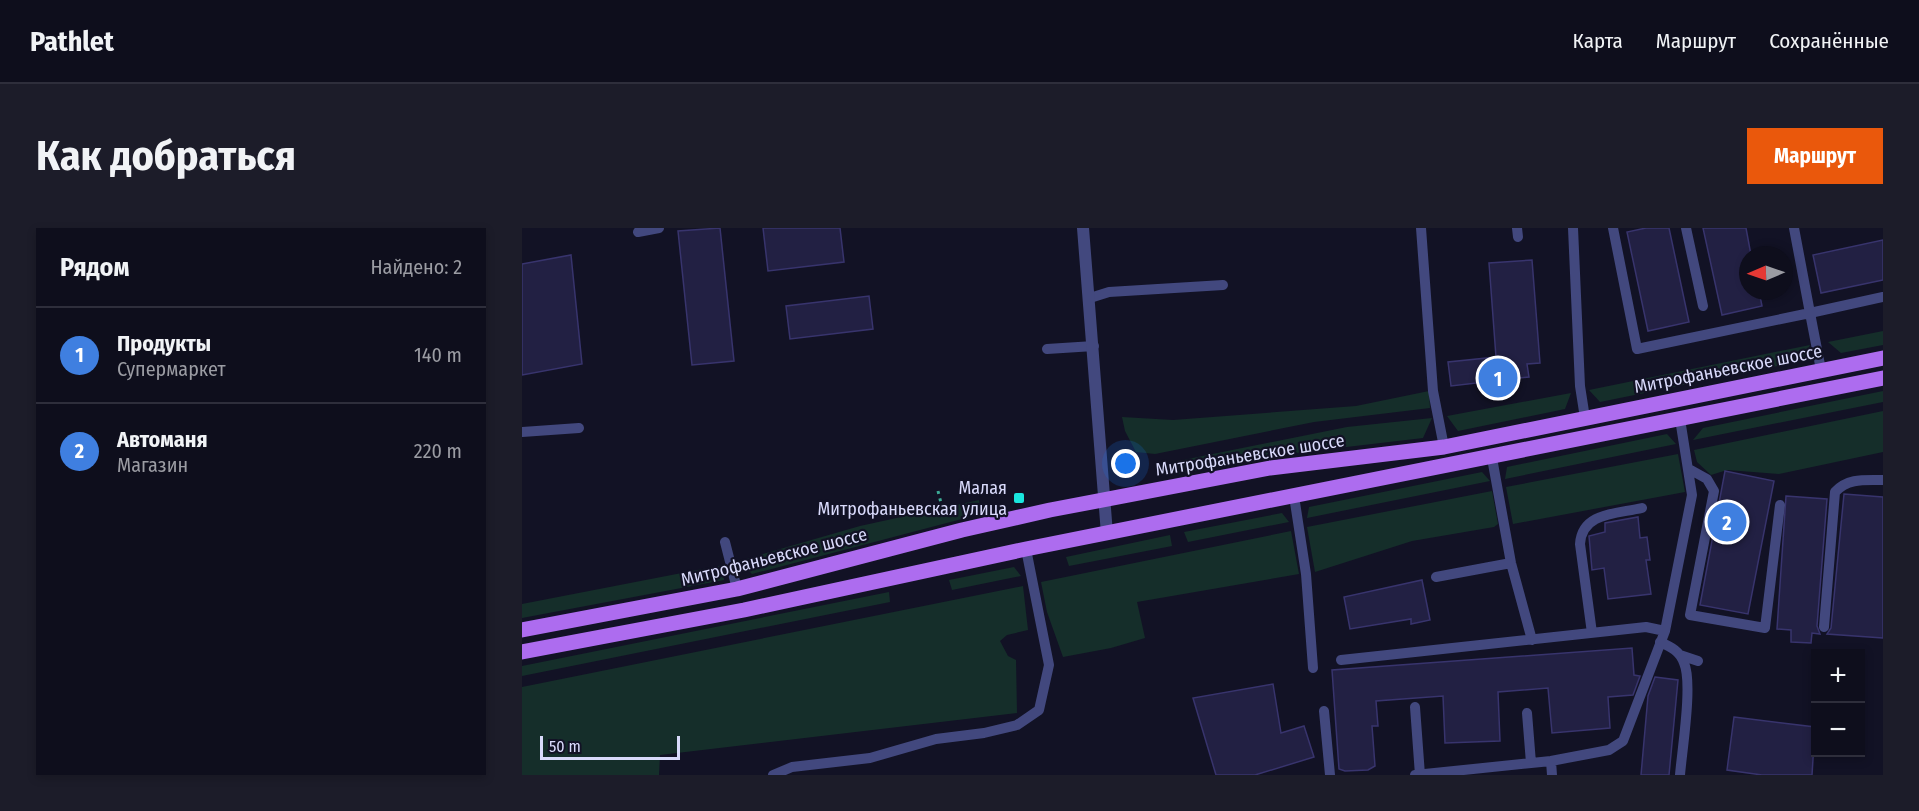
<!DOCTYPE html>
<html lang="ru">
<head>
<meta charset="utf-8">
<style>
	:root { --surface:#0e0e1c; --page:#1c1c29; --text:#f1f3f6; --muted:#9b9ca3; --line:#2e2e3b; --accent:#ea580c }
	body { margin:0; font-family:"Fira Sans Condensed",sans-serif; background:var(--page); color:var(--text) }
	.controls { position:absolute; right:18px; bottom:18px; display:grid; overflow:hidden; border-radius:0px; box-shadow:0 3px 9px #0003 }
	.controls button { width:54px; height:54px; display:grid; place-items:center; padding:0; border:0; border-bottom:2px solid var(--line); background:var(--surface); color:var(--text); font:30px sans-serif }
	.compass { position:absolute; left:1217px; top:18px; width:54px; height:54px; border-radius:50%; background:var(--surface); box-shadow:0 3px 9px #0003; rotate:268deg }
	.scale { position:absolute; left:18px; bottom:15px; width:140px; box-sizing:border-box; padding-left:6px; border:3px solid #d9dafb; border-top:0; font-size:16px; line-height:21px; white-space:nowrap; color:#d9dafb; -webkit-text-stroke:4px #121225; paint-order:stroke }
	.you { position:absolute; left:604px; top:236px; width:21px; height:21px; margin:-15px; border:4px solid #fff; border-radius:50%; background:#1a73e8; box-shadow:0 0 0 9px #1a73e833 }
	.badge { display:grid; place-items:center; width:39px; height:39px; border-radius:50%; background:var(--accent); color:#fff; font-size:20px; font-weight:700 }
	.pin { position:absolute; translate:-50% -50%; border:3px solid #fff; box-shadow:0 2px 6px #0006 }
	.list { margin:0; padding:0; list-style:none }
	h2 { display:flex; justify-content:space-between; align-items:center; height:78px; margin:0; padding:0 24px; font-size:26px }
	h2 small { font-size:20px; font-weight:400; color:var(--muted) }
	.list li { display:grid; grid-template-columns:39px 1fr auto; gap:18px; align-items:center; box-sizing:border-box; height:96px; padding:0 24px; border-top:2px solid var(--line) }
	.list b { display:block; font-size:22px; white-space:nowrap }
	.list p { margin:0; font-size:20px; white-space:nowrap; color:var(--muted) }
	.list em { font-size:20px; font-style:normal; color:var(--muted) }
	.map { position:relative; flex:none; width:1361px; height:547px; overflow:hidden; border-radius:0px }
	header { display:flex; align-items:center; gap:36px; box-sizing:border-box; height:84px; padding:0 30px; background:var(--surface); border-bottom:2px solid var(--line) }
	header strong { font-size:28px }
	nav { display:flex; gap:33px; margin-inline-start:auto; font-size:21px }
	.intro { display:flex; align-items:center; justify-content:space-between; box-sizing:border-box; height:144px; padding:0 36px }
	h1 { margin:0; font-size:42px }
	.button { padding:15px 27px; border-radius:0px; background:var(--accent); color:#fff; font-size:21px; font-weight:700 }
	main { display:flex; gap:36px; padding:0 36px }
	aside { flex:1; background:var(--surface); border-radius:0px; box-shadow:0 3px 9px #0003 }
	.map>svg:first-child { display:block }
	.green { fill:#152e2a }
	.building { fill:#222043; stroke:#38346d; stroke-width:1.5 }
	.lines { fill:none; stroke-linecap:round; stroke-linejoin:round }
	.path { stroke:#3dab96; stroke-width:3; stroke-dasharray:3 4.5; stroke-linecap:butt }
	.service { stroke:#42487e; stroke-width:10 }
	.tertiary { stroke:#42487e; stroke-width:12 }
	.primary { stroke:#ad6cef; stroke-width:15 }
	.poi-dot { fill:#1ae6df; stroke:#121225; stroke-width:2 }
	.labels { text-anchor:middle; stroke-width:4.5; stroke-linejoin:round; paint-order:stroke }
	.street-label { font-size:18px; fill:#d9dafb; stroke:#121225 }
	.poi-label { font-size:18px; fill:#d9dafb; stroke:#121225; text-anchor:end }
</style>
</head>
<body>
<header>
<strong>Pathlet</strong>
<nav><a>Карта</a><a>Маршрут</a><a>Сохранённые</a></nav>
</header>
<div class="intro"><h1>Как добраться</h1><a class="button">Маршрут</a></div>
<main>
<aside>
<h2>Рядом<small>Найдено: 2</small></h2>
<ul class="list">
<li><span class="badge" style="background:#3f7fe0">1</span><div><b>Продукты</b><p>Супермаркет</p></div><em>140 m</em></li>
<li><span class="badge" style="background:#3f7fe0">2</span><div><b>Автоманя</b><p>Магазин</p></div><em>220 m</em></li>
</ul>
</aside>
<div class="map">
<svg width="1361" height="547" viewBox="0 0 1361 547">
	<rect width="100%" height="100%" fill="#121225"/>
	<path class="green" d="M 1361,103 L 1361,117 L 1319,125 L 1306,114 Z
		M 1288,117 L 1280,133 L 1078,174 L 1067,162 Z
		M 907,163 L 908,180 L 792,194 L 633,226 L 614,224 L 603,203 L 600,189 L 651,192 L 834,178 Z
		M 1361,163 L 1361,174 L 1171,212 L 1181,200 Z
		M 1049,165 L 1043,181 L 936,203 L 925,188 Z
		M 1361,183 L 1361,224 L 1257,246 L 1205,242 L 1189,247 L 1175,234 L 1172,222 Z
		M 910,190 L 901,210 L 740,229 L 653,247 L 651,234 L 825,199 Z
		M 1145,206 L 1154,216 L 983,251 L 985,239 Z
		M 1156,226 L 1163,264 L 991,296 L 984,259 Z
		M 960,244 L 968,253 L 785,290 L 787,279 Z
		M 970,263 L 976,296 L 972,299 L 890,313 L 793,344 L 785,299 Z
		M 457,272 L 459,286 L 230,346 L 217,333 L 338,298 Z
		M 760,285 L 767,294 L 666,314 L 662,304 Z
		M 769,303 L 777,346 L 615,374 L 623,410 L 589,420 L 541,429 L 525,384 L 519,354 Z
		M 648,307 L 650,318 L 547,338 L 544,329 Z
		M 201,337 L 202,352 L 0,390 L 0,376 Z
		M 492,339 L 499,348 L 430,362 L 427,352 Z
		M 501,358 L 506,402 L 485,407 L 478,413 L 486,428 L 494,432 L 495,485 L 138,527 L 137,547 L 0,547 L 0,459 Z
		M 367,364 L 368,374 L 0,448 L 0,438 Z"/>
	<path class="building" d="M 198,0 L 212,133 L 170,137 L 156,3 Z
		M 241,0 L 318,0 L 322,34 L 246,43 Z
		M 1124,0 L 1147,0 L 1167,94 L 1126,103 L 1105,4 Z
		M 1181,0 L 1224,0 L 1229,27 L 1226,27 L 1226,63 L 1237,63 L 1240,78 L 1200,87 Z
		M 1361,12 L 1361,52 L 1299,65 L 1291,27 Z
		M 49,27 L 60,136 L 0,147 L 0,36 Z
		M 1010,32 L 1018,135 L 1005,136 L 1007,149 L 929,158 L 926,134 L 974,129 L 967,35 Z
		M 347,68 L 351,101 L 268,111 L 264,78 Z
		M 1203,243 L 1252,253 L 1226,386 L 1178,377 Z
		M 1322,266 L 1361,269 L 1361,410 L 1305,406 L 1309,400 Z
		M 1264,268 L 1305,271 L 1295,398 L 1298,406 L 1290,405 L 1289,415 L 1269,414 L 1269,402 L 1255,401 Z
		M 1116,289 L 1118,310 L 1125,309 L 1128,332 L 1124,332 L 1129,366 L 1086,371 L 1082,340 L 1070,342 L 1067,308 L 1083,304 L 1083,295 Z
		M 900,352 L 908,392 L 889,396 L 889,391 L 828,401 L 822,369 Z
		M 1110,420 L 1112,447 L 1118,448 L 1111,467 L 1086,469 L 1088,500 L 1030,505 L 1026,460 L 976,464 L 978,513 L 923,515 L 921,468 L 854,473 L 856,498 L 850,498 L 853,538 L 846,542 L 823,543 L 817,541 L 810,442 Z
		M 1133,449 L 1156,452 L 1147,547 L 1119,547 L 1126,468 Z
		M 751,456 L 759,505 L 782,498 L 792,529 L 733,547 L 694,547 L 671,470 Z
		M 1212,489 L 1293,499 L 1290,547 L 1240,547 L 1205,542 Z"/>
	<g class="lines">
		<path class="path" d="M 416,263 L 419,275"/>
		<path class="service" d="M 899,0 L 911,163 L 922,219
			M 995,0 L 996,9
			M 1051,0 L 1058,158 L 1063,190
			M 1091,0 L 1115,121 L 1288,85 L 1272,0
			M 1164,0 L 1181,78
			M 116,4 L 137,0
			M 568,70 L 587,64 L 701,57
			M 525,121 L 572,118
			M 1299,142 L 1288,85 L 1361,69
			M 0,204 L 57,200
			M 970,230 L 989,335 L 1010,412
			M 1167,241 L 1185,251 L 1192,263 L 1168,387 L 1243,400 L 1258,277
			M 772,268 L 784,346 L 791,440
			M 203,314 L 215,361
			M 914,349 L 989,335
			M 1302,399 L 1313,264 C 1326,250 1342,252 1361,252
			M 1070,405 L 1058,316 C 1060,284 1095,286 1120,280
			M 1138,414 C 1149,419 1158,423 1162,435 C 1171,455 1160,522 1158,547
			M 1158,427 L 1176,433
			M 819,432 L 1124,399 L 1143,403
			M 893,479 L 898,547
			M 802,483 L 808,547
			M 1005,485 L 1009,535
			M 1029,533 L 1030,547
			M 251,547 L 270,539 L 348,530 L 414,511 L 462,505 L 495,497 L 517,482 L 527,437 L 504,321
			M 893,547 L 1029,533 L 1087,522 L 1101,513 L 1143,403 L 1170,267 L 1158,191"/>
		<path class="tertiary" d="M 561,0 L 585,306"/>
		<path class="primary" d="M 0,402 L 215,361 L 440,302 L 528,282 L 748,240 L 922,219 L 1361,130
			M 0,424 L 222,382 L 504,321 L 1361,150"/>
	</g>
	<rect class="poi-dot" x="491" y="264" width="12" height="12" rx="3"/>
	<g class="labels">
		<g class="street-label">
			<text transform="translate(1206 141) rotate(-11)" y="6">Митрофаньевское шоссе</text>
			<text transform="translate(728 227) rotate(-9)" y="6">Митрофаньевское шоссе</text>
			<text transform="translate(252 329) rotate(-14)" y="6">Митрофаньевское шоссе</text>
		</g>
		<g class="poi-label">
			<text x="485" y="266">Малая<tspan x="485" dy="21">Митрофаньевская улица</tspan></text>
		</g>
	</g>
</svg>
<div class="controls">
<button>+</button>
<button>−</button>
</div>
<svg class="compass" viewBox="-18 -18 36 36"><path d="M0-13l5 13h-10z" fill="#e53935"/><path d="M0 13l5-13h-10z" fill="#9b9ca3"/></svg>
<div class="scale">50 m</div>
<div class="you"></div>
<div class="pin badge" style="left:976px;top:150px;background:#3f7fe0">1</div>
<div class="pin badge" style="left:1205px;top:294px;background:#3f7fe0">2</div>
</div>
</main>
</body>
</html>
